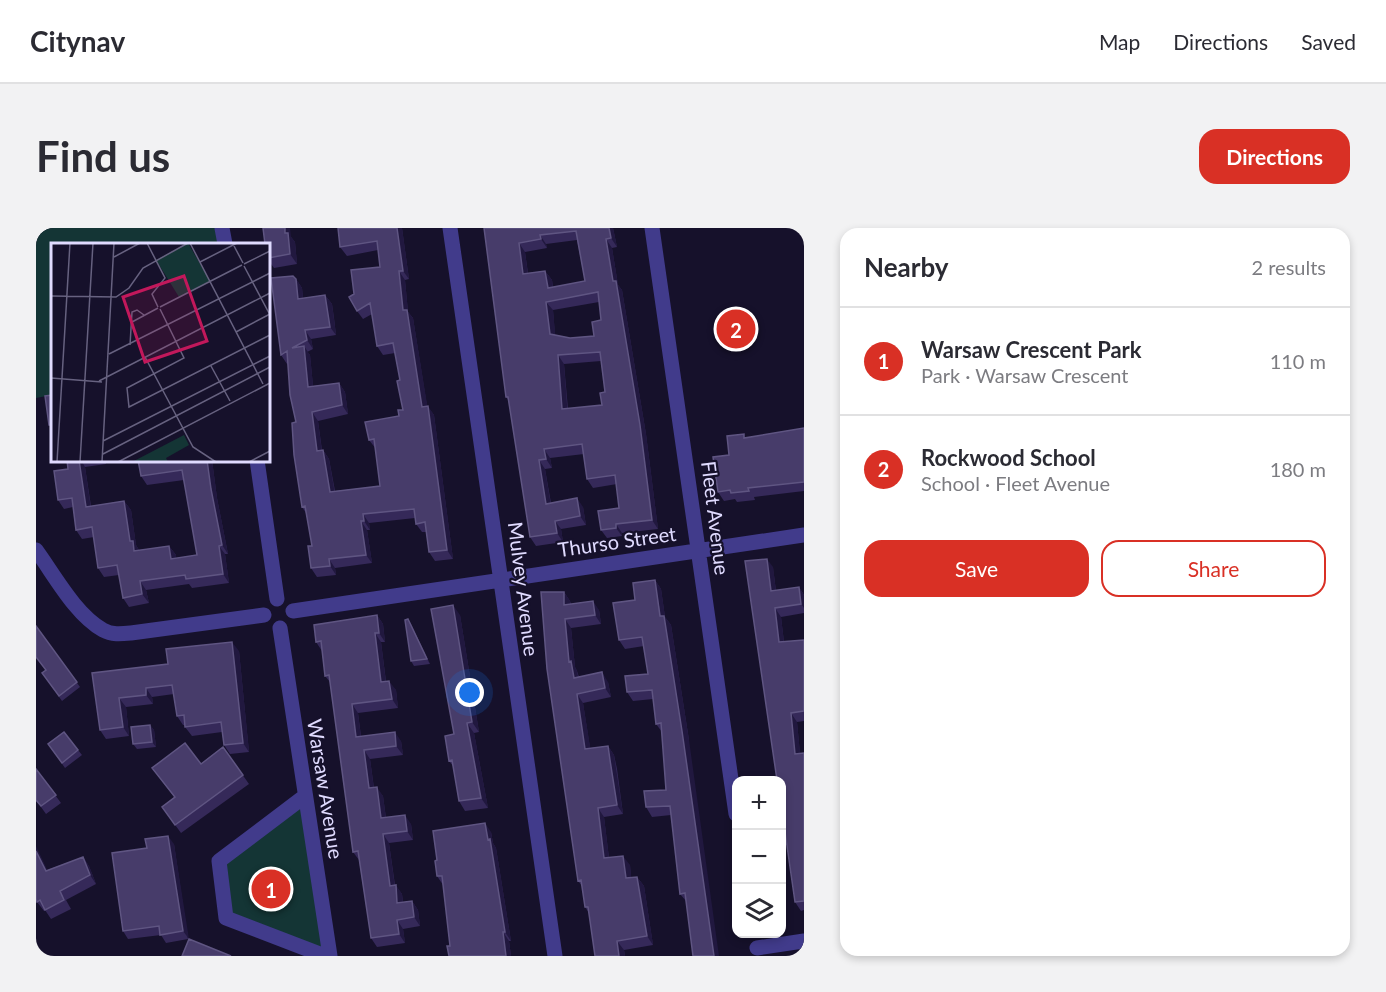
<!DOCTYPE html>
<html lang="en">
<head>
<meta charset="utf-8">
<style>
	:root { --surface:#fff; --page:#f2f2f3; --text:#2b2b33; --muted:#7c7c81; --line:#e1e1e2; --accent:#d93025 }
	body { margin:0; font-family:Lato,sans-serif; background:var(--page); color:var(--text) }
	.controls { position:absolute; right:18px; bottom:18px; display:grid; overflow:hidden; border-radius:12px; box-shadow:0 3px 9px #0003 }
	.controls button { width:54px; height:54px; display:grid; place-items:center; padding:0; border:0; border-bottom:2px solid var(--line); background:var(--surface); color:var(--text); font:30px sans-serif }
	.you { position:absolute; left:434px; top:465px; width:21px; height:21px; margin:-15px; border:4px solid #fff; border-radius:50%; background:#1a73e8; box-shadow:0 0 0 9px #1a73e833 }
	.badge { display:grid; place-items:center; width:39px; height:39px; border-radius:50%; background:var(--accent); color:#fff; font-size:20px; font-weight:700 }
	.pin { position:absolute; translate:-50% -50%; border:3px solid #fff; box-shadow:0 2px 6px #0006 }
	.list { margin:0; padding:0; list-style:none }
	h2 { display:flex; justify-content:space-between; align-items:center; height:78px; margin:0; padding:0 24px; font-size:26px }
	h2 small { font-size:20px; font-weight:400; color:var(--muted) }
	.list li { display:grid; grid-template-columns:39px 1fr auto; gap:18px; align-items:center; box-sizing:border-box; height:108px; padding:0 24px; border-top:2px solid var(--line) }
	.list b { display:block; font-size:22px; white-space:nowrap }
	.list p { margin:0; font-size:20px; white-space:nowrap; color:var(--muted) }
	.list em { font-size:20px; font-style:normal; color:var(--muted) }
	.actions { display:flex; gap:12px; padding:18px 24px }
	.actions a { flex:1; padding:14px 0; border:2px solid var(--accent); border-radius:18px; text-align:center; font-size:21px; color:var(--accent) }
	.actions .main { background:var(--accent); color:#fff }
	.icon { flex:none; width:33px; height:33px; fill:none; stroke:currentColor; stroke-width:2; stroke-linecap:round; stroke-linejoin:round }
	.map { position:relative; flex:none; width:768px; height:728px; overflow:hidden; border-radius:18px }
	header { display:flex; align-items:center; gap:36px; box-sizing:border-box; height:84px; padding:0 30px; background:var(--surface); border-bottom:2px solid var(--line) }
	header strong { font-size:28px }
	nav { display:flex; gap:33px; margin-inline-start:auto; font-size:21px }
	.intro { display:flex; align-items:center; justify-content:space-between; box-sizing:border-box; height:144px; padding:0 36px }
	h1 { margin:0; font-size:42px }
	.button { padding:15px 27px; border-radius:18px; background:var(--accent); color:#fff; font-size:21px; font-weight:700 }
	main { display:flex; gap:36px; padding:0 36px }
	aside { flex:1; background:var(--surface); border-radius:18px; box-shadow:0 3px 9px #0003 }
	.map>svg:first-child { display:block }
	.green { fill:#143535 }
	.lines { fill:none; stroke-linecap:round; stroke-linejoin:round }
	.minor { stroke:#413b8b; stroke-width:15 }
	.wall { fill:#352959; fill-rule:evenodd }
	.shaded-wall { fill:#21183f }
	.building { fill:#473c6a; stroke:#5f5582; stroke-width:1.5; fill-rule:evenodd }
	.labels { text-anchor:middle; stroke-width:4.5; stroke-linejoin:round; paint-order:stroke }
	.street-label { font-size:20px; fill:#e0dbff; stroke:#16112b }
	.inset-road { fill:none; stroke:#676280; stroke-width:1.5 }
	.view { fill:#c2185b; fill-opacity:0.15; stroke:#c2185b; stroke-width:3 }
	.inset-edge { fill:none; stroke:#e0dbff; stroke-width:3 }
</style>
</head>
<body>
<header>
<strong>Citynav</strong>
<nav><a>Map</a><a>Directions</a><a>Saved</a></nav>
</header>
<div class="intro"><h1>Find us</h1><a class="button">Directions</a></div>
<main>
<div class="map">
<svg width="768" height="728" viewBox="0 0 768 728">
	<rect width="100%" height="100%" fill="#16112b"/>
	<path class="green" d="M 0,0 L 186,0 L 189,16 L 16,16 L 16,167 L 0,170 Z
		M 269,568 L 294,728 L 190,690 L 183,633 Z"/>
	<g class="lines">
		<path class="minor" d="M 186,0 L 189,16
			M 414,0 L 519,728
			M 616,0 L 700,586
			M 221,232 L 241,371
			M 0,322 C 19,348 39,386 67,402 C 76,407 85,406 95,405 L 228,387
			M 257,383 L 768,307
			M 244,400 L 294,728
			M 269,568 L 183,633 L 190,690 L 289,728
			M 721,720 L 768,713"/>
	</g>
	<path class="wall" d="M 302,0 L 366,0 L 373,51 L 369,52 L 372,84 L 377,90 L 391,178 L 398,187 L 417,331 L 399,333 L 393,324 L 390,304 L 386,304 L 380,296 L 379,290 L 333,295 L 334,302 L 331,302 L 336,335 L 299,340 L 300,347 L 281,349 L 275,340 L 276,318 L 270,285 L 266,279 L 260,194 L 252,135 L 251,136 L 245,127 L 260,51 L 266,60 L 267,70 L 289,67 L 296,76 L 298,90 L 300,107 L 275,111 L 277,121 L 271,124 L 274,127 L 277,158 L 303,155 L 309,164 L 312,186 L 282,193 L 286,222 L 287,222 L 293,231 L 299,263 L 344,258 L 340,221 L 333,212 L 363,188 L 367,182 L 364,152 L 359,125 L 347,127 L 341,118 L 336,86 L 327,91 L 321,83 L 318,66 L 344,39 L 342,22 L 311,28 L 304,19 Z
		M 448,0 L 577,0 L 581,19 L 576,20 L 582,57 L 586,62 L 610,206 L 622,301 L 586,305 L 586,308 L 571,310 L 565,302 L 583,280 L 581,256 L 557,260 L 551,251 L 548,226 L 514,230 L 516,240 L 509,241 L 515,275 L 547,279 L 550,297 L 525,301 L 527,314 L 500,318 L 494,309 L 473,173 L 470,169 ZM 541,12 L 549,53 L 517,59 L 516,52 L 509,43 L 492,45 L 489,24 L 511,20 L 510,16 ZM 563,74 L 565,92 L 558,108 L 534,110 L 519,107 L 517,82 ZM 565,133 L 569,164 L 566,177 L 532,181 L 528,136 Z
		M 255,9 L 259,14 L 261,36 L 238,40 L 232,32 L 232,16 Z
		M 768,200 L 768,263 L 718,269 L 719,272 L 701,274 L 699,271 L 688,273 L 682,264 L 693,227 L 711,210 Z
		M 31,232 L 69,232 L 70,236 L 49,239 L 55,278 L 88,273 L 95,282 L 100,317 L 103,322 L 133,318 L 140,327 L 140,330 L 161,327 L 148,252 L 111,257 L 105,248 L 176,232 L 181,270 L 192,326 L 189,326 L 193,355 L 156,360 L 153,356 L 110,362 L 113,375 L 93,379 L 87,370 L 83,347 L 68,349 L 62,340 L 58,309 L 46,311 L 40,302 L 37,279 L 28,281 L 22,272 L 32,241 Z
		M 737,339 L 740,363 L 763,359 L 768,367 L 768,385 L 745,389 L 748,414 L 768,412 L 768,493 L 761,494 L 764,526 L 768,525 L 768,682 L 765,683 L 759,674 L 746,583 Z
		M 619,352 L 625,361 L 629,389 L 635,397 L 653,512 L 653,694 L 650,673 L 644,666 L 635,587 L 616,589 L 610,579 L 630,562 L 626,504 L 620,496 L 617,471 L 597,473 L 591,464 L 612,446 L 608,418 L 589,421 L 583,412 L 599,372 Z
		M 528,364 L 534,373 L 535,376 L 563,382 L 565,396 L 535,400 L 539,439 L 541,443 L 543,449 L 572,454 L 575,469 L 547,475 L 554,520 L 572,518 L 578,527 L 581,541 L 587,586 L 568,589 L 573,630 L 594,637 L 595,650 L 601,649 L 608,658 L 617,717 L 588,722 L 589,728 L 559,728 L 553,685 L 549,679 L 546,658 L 542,653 L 511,441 Z
		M 341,387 L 347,396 L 349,414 L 345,414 L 350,453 L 360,462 L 362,480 L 322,485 L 325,508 L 365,513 L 367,527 L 334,531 L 338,560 L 347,568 L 350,590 L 375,596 L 377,612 L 353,615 L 359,657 L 366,666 L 367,674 L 376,673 L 382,682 L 384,698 L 367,701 L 369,715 L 341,719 L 335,710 L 323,632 L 317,624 L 294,454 L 289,448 L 286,423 L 280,414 Z
		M 424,387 L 443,504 L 438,505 L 452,580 L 429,583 L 423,573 L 417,538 L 413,533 L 418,506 Z
		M 375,396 L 394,436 L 378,438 L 375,433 Z
		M 0,398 L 44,459 L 26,473 L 6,445 L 10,442 Z
		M 203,423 L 213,524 L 194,526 L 188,517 L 186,504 L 156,508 L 149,499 L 149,497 L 147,497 L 141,488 L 138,466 L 116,469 L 117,476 L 90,479 L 93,508 L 70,511 L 64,502 L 56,445 L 132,436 Z
		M 114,497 L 118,502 L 120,519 L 101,521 L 97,516 Z
		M 28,504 L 46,527 L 29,540 L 12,516 Z
		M 187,519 L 213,556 L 145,605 L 126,579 L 138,569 L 116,540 L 165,536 Z
		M 0,541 L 25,575 L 10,586 L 0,572 Z
		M 455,604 L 457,615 L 460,620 L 475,713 L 473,713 L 475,728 L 413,728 L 414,718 L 407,657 L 401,648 L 401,632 Z
		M 138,616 L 152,711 L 130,715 L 125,707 L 92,711 L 87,703 Z
		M 47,629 L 53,638 L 60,656 L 30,672 L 35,681 L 15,691 L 9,682 L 8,683 L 1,674 L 11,642 Z"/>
	<path class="shaded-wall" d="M 249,0 L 254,0 L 255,9 L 259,14 L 261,36 L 254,26 Z
		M 361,0 L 366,0 L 373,51 L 367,43 Z
		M 573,0 L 577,0 L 581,19 L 575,10 Z
		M 504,7 L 510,16 L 511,20 L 505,11 Z
		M 570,11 L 576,20 L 582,57 L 586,62 L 610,206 L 622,301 L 616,292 Z
		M 483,15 L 489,24 L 493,54 L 487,46 Z
		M 363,43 L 369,52 L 372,84 L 377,90 L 393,188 L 386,179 L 367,82 Z
		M 509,43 L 516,52 L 518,69 L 512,60 Z
		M 260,51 L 266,60 L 268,80 L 262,71 Z
		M 289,67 L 296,76 L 300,107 L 294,99 Z
		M 510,74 L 517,82 L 520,115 L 514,106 Z
		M 269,102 L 275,111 L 277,121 L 271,112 Z
		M 268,118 L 274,127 L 278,168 L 272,159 Z
		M 522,127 L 528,136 L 532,190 L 526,181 Z
		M 303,155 L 309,164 L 312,186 L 306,177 Z
		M 392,178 L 398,187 L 417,331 L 411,322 Z
		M 276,184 L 282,193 L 287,232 L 281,223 Z
		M 508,221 L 514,230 L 516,240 L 510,231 Z
		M 287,222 L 293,231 L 300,272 L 294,264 Z
		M 43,232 L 45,232 L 49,239 L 56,288 L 50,279 Z
		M 171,232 L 176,232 L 181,270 L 192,326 L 186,317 L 175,261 Z
		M 503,232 L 509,241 L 516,284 L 510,276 Z
		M 541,270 L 547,279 L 550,297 L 544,288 Z
		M 88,273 L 95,282 L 100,317 L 103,322 L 98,323 L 94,313 Z
		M 327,286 L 333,295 L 334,302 L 328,293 Z
		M 325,293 L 331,302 L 336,335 L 330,327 Z
		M 519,293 L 525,301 L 527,314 L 521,305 Z
		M 580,296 L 586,305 L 586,308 L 580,300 Z
		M 133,318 L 140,327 L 141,340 L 135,331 Z
		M 183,318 L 189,326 L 193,355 L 187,346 Z
		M 293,331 L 299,340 L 300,347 L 294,338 Z
		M 731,331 L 737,339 L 741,372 L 735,363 Z
		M 619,352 L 625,361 L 629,389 L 635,397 L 653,512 L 683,728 L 678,728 Z
		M 104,353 L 110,362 L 113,375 L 106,366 Z
		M 763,359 L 768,367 L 768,380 L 765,376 Z
		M 528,364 L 534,373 L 535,386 L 528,377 Z
		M 557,373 L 563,382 L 565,396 L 559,387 Z
		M 417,377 L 424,387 L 443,504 L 436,494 Z
		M 739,380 L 745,389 L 749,423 L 743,414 Z
		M 341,387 L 347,396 L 349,414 L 343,405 Z
		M 372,391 L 375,396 L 394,436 L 391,431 Z
		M 529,391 L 535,400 L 539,439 L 541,443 L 544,459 L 538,450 L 533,434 Z
		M 339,405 L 345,414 L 351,463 L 345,454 Z
		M 196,414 L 203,423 L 213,524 L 207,515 Z
		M 566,444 L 572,454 L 575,469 L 569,460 Z
		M 353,453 L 360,462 L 362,480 L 356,471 Z
		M 110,460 L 116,469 L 117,476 L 110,467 Z
		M 541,466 L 547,475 L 556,530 L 549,521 Z
		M 83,470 L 90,479 L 93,508 L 87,499 Z
		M 316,476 L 322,485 L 326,518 L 320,509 Z
		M 755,485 L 761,494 L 765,535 L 759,526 Z
		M 431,495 L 438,505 L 452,580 L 445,570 Z
		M 114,497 L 118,502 L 120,519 L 116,514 Z
		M 359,504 L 365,513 L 367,527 L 360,518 Z
		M 572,518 L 578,527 L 587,586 L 581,577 Z
		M 328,522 L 334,531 L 339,569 L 333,560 Z
		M 341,559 L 347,568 L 351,599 L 345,590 Z
		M 562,580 L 568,589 L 574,639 L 568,630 Z
		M 369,587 L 375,596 L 377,612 L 371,603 Z
		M 449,595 L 455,604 L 457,615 L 460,620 L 475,713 L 469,704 Z
		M 347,606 L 353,615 L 360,667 L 354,658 Z
		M 132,608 L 138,616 L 153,711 L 147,703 Z
		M 0,618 L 16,652 L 10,643 L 0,623 Z
		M 587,628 L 594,637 L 596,659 L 590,650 Z
		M 47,629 L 53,638 L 60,656 L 54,647 Z
		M 601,649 L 608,658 L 617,717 L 611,708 Z
		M 360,657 L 366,666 L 368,684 L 361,675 Z
		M 376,673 L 382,682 L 384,698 L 378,689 Z
		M 361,692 L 367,701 L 369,715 L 363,706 Z
		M 467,704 L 473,713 L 475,728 L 470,728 Z
		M 581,713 L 588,722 L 589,728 L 583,728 Z"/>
	<path class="building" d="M 227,0 L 249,0 L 249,5 L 252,5 L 254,26 L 232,30 L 232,16 L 229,16 Z
		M 302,0 L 361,0 L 367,43 L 363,43 L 367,82 L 371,82 L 386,179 L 392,178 L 411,322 L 393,324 L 389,294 L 380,296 L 378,281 L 327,286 L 328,293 L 325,293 L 330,327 L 293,331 L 294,338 L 275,340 L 272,318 L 276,318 L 269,278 L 266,279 L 258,227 L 256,195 L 260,194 L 254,167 L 251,123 L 245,127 L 235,50 L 257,48 L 260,51 L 262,71 L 289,67 L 294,99 L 269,102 L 271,112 L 256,120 L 268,118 L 272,159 L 303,155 L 306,177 L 276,184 L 281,223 L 287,222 L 294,264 L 344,258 L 338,211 L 333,212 L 329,194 L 363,188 L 362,182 L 367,182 L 361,153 L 364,152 L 357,115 L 341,118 L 334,75 L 321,83 L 313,69 L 318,66 L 315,42 L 344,39 L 341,13 L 304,19 Z
		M 448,0 L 573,0 L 575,10 L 570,11 L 577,53 L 580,53 L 604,197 L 616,292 L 580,296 L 580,300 L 565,302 L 562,283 L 583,280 L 579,247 L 551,251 L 546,216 L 508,221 L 510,231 L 503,232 L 510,276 L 541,270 L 544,288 L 519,293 L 521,305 L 494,309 L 472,169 L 470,169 ZM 540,3 L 549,53 L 512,60 L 509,43 L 487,46 L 483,15 L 505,11 L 504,7 ZM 562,64 L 565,92 L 556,94 L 558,108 L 534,110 L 514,106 L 510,74 ZM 564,124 L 569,164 L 564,165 L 566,177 L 526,181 L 522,127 Z
		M 16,167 L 16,197 L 13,197 L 9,168 Z
		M 768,200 L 768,254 L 712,260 L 713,263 L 695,265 L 694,262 L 682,264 L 677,229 L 693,227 L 691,208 L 708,206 L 708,210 Z
		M 31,232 L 43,232 L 50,279 L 88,273 L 94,313 L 97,313 L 98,323 L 133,318 L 135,331 L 161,327 L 146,242 L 105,248 L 102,232 L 171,232 L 175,261 L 186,317 L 183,318 L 187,346 L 150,351 L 149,347 L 104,353 L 106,366 L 87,370 L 81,337 L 62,340 L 56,299 L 40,302 L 36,270 L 22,272 L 18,243 L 32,241 Z
		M 731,331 L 735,363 L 763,359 L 765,376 L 739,380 L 743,414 L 768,412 L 768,483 L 755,485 L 759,526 L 768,525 L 768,673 L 759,674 L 746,583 L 746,552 L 741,552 L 709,333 Z
		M 619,352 L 624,388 L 628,388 L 646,503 L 678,728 L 657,728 L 649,665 L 644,666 L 634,578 L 610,579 L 608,563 L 630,562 L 625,495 L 620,496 L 616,462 L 591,464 L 589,448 L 612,446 L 606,409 L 583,412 L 577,375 L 599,372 L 597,355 Z
		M 505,364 L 528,364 L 528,377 L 557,373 L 559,387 L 529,391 L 533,434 L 535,433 L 538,450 L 566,444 L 569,460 L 541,466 L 549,521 L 572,518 L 574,532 L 581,577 L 562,580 L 568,630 L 587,628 L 590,650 L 601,649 L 611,708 L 581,713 L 583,728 L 559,728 L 552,679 L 549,679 L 545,652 L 542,653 L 511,441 Z
		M 417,377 L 436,494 L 431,495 L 445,570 L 423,573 L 416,532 L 413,533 L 409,508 L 418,506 L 395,381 Z
		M 341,387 L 343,405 L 339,405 L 345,454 L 353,453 L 356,471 L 316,476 L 320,509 L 359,504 L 360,518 L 328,522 L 333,560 L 341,559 L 345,590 L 369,587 L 371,603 L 347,606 L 354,658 L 360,657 L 361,675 L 376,673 L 378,689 L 361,692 L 363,706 L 335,710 L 322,623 L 317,624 L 293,447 L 289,448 L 285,413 L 280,414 L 278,397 Z
		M 372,391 L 391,431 L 375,433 L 369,392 Z
		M 0,398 L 41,454 L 23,468 L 6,445 L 10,442 L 0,429 Z
		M 196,414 L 207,515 L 188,517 L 185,494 L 149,499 L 148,487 L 141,488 L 136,457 L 110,460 L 110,467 L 83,470 L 87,499 L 64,502 L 56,445 L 132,436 L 130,421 Z
		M 114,497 L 116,514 L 97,516 L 95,499 Z
		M 28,504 L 42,522 L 26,535 L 12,516 Z
		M 149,515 L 165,536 L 187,519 L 207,547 L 139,597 L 126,579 L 139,569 L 116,540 Z
		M 0,541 L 20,567 L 5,578 L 0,572 Z
		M 449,595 L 452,612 L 454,611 L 469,704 L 467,704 L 470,728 L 413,728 L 411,718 L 414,718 L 406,648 L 401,648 L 399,633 L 401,632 L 397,603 Z
		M 132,608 L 147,703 L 124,707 L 123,698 L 87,703 L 76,625 L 111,620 L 109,611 Z
		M 0,623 L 10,643 L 47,629 L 54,647 L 24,663 L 28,672 L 9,682 L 4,672 L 1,674 L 0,671 Z
		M 153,711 L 195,728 L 146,728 Z"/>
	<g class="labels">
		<g class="street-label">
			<text transform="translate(679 290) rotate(83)" y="7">Fleet Avenue</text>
			<text transform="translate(581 314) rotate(-8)" y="7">Thurso Street</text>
			<text transform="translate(487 361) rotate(83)" y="7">Mulvey Avenue</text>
			<text transform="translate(289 561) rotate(81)" y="7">Warsaw Avenue</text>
		</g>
	</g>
	<g transform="translate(15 15)">
		<rect width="219" height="219" fill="#16112b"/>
		<path d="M 137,0 L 159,38 L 128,54 L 105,17 ZM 133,192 L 138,202 L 115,215 L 117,219 L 81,219 Z" fill="#143535"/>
		<path class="inset-road" d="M 96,0 L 114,35 L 101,51 L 107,64M 139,0 L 212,141M 182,1 L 192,20M 63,14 L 89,0M 149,19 L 186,0M 193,21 L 219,8M 193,23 L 219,72M 0,53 L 65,54 L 78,45 L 92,25 L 137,0M 109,64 L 191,22M 109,66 L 133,115 L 76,145 L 78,164 L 219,92M 81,79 L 107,65M 185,89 L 219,71M 79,102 L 81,69 L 86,67 L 93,72M 58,111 L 219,30M 94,114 L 142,204 L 165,219M 160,123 L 179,158M 0,135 L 51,139M 48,138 L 219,50M 52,198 L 219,113M 52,211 L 219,124M 6,219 L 19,0M 29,219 L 42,0M 51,219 L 63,0M 67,219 L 219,140M 198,219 L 219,208"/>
		<path class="view" d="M 133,33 L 156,98 L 94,119 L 72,54 Z"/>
		<rect width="219" height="219" class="inset-edge"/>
	</g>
</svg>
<div class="controls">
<button>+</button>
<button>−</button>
<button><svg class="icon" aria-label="layers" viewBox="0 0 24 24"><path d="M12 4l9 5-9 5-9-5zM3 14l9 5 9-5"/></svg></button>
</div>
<div class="you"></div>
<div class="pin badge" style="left:235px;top:661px">1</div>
<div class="pin badge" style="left:700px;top:101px">2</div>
</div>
<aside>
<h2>Nearby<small>2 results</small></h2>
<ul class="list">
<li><span class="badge">1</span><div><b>Warsaw Crescent Park</b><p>Park · Warsaw Crescent</p></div><em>110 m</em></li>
<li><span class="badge">2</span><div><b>Rockwood School</b><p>School · Fleet Avenue</p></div><em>180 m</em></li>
</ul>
<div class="actions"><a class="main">Save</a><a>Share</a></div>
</aside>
</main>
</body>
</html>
